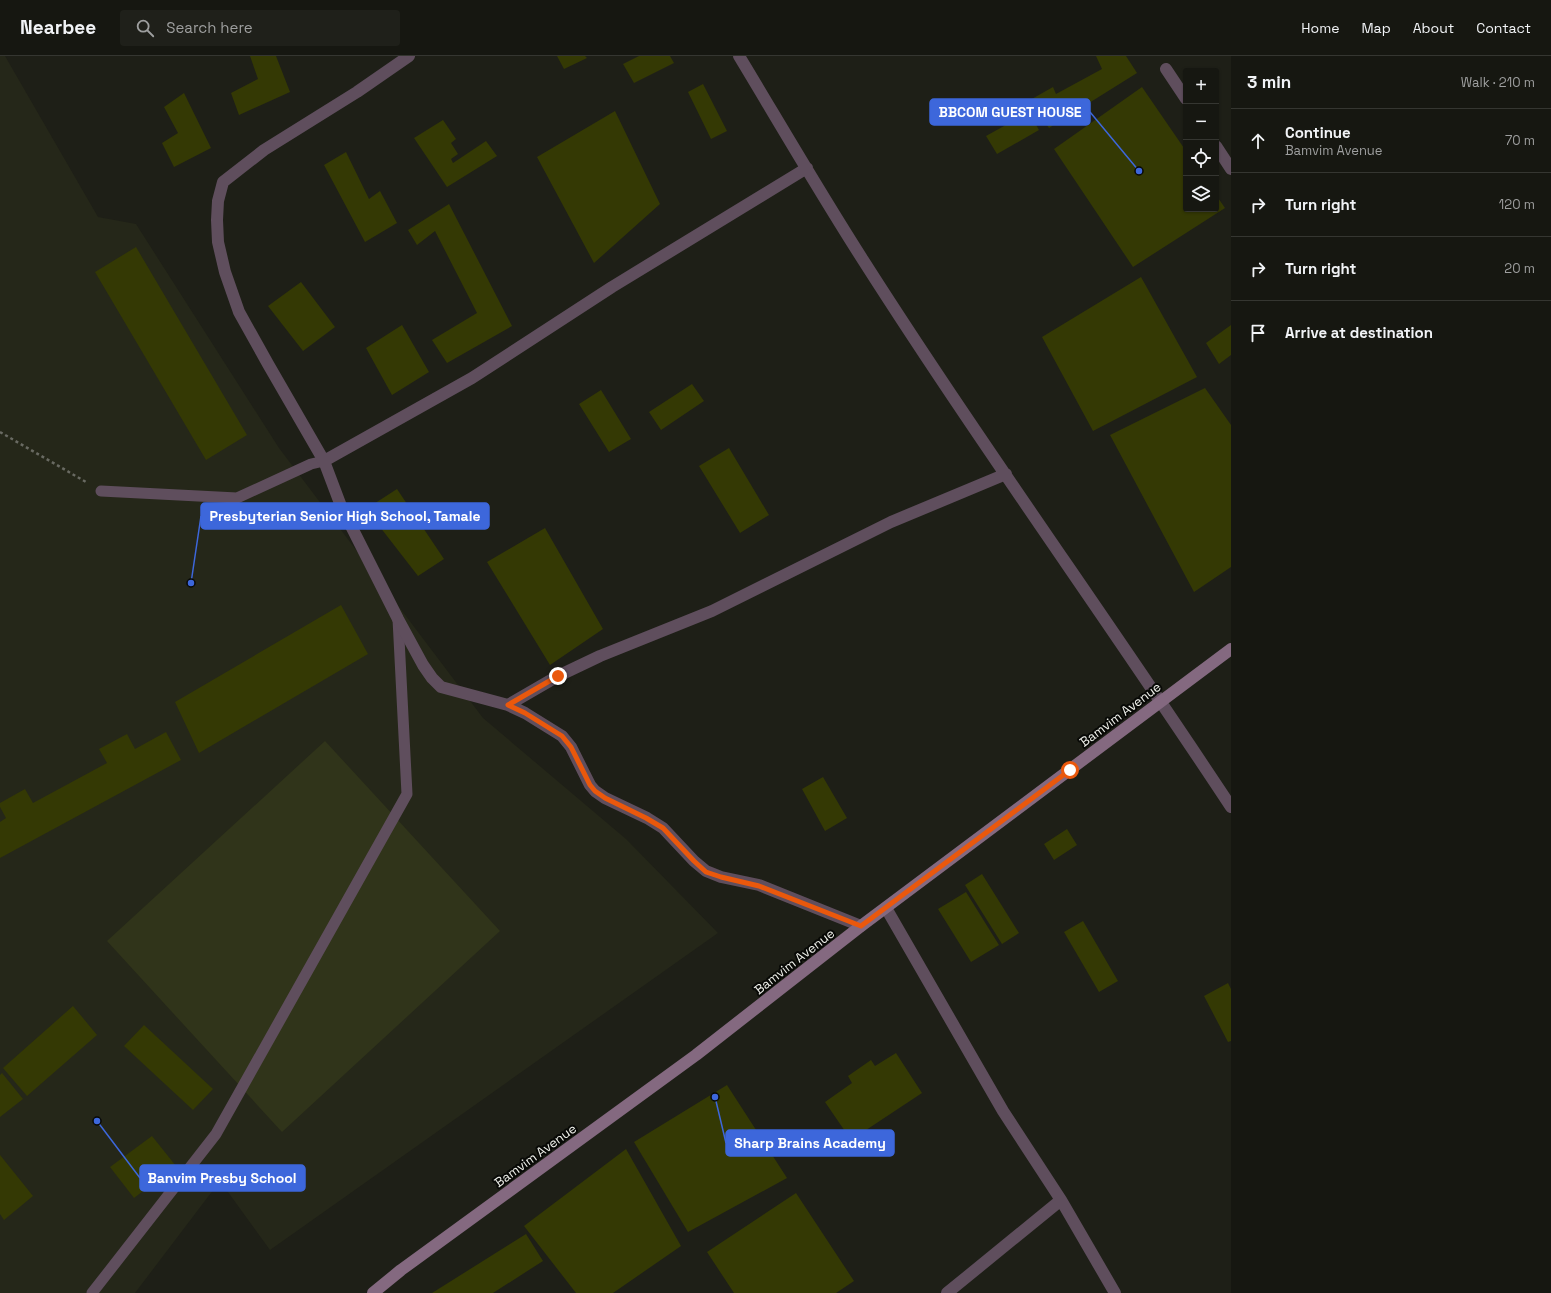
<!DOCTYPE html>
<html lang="en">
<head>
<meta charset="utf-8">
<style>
	:root { --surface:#161711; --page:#1f201a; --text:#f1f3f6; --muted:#9e9f9f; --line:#353631 }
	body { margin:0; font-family:"Space Grotesk",sans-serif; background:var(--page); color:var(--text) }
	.controls { position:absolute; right:12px; top:12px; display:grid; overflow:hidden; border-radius:4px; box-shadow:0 1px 3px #0004 }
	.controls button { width:36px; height:36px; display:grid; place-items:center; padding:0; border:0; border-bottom:1px solid var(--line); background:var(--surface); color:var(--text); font:20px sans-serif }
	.stop { position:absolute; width:12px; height:12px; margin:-9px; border:3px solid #ea580c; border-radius:50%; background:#fff }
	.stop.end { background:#ea580c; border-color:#fff; box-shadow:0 1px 4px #0008 }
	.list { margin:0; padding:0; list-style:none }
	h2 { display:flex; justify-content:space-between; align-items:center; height:52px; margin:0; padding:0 16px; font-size:17px }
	h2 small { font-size:13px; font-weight:400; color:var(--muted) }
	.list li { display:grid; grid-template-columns:26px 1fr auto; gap:12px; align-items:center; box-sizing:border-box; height:64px; padding:0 16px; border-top:1px solid var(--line) }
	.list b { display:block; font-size:15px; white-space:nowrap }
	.list p { margin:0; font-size:13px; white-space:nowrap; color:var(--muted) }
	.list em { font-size:13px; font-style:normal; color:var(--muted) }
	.icon { flex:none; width:22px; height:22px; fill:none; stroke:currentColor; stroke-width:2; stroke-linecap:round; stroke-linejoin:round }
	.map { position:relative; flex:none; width:1231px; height:1237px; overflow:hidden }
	header { display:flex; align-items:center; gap:24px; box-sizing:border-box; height:56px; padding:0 20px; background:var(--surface); border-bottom:1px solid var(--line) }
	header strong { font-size:19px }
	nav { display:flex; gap:22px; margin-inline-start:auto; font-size:14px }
	.search { width:280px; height:36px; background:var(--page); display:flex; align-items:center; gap:10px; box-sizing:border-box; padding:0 14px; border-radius:4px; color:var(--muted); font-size:15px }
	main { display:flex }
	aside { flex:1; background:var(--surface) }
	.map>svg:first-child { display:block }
	.built { fill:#252719 }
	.green { fill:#30341a }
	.building { fill:#343904 }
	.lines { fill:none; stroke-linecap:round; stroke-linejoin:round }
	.path { stroke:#696a62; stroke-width:2.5; stroke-dasharray:3 3; stroke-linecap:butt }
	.lane { stroke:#5f4e5d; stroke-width:11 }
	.street { stroke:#5f4e5d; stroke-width:12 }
	.secondary { stroke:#846980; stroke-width:12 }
	.route { stroke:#ea580c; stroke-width:5 }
	.labels { text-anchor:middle; stroke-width:4; stroke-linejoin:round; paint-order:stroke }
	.street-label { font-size:13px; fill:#f1f2ec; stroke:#080906 }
	.leader { fill:none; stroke:#3d67db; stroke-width:1.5 }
	.callout-dot { fill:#3d67db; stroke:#080906; stroke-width:1.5 }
	.callout { fill:#3d67db; stroke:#3d67db; stroke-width:1.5 }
	.callout-label { font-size:14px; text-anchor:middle; font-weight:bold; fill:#fff }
</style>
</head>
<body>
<header>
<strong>Nearbee</strong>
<div class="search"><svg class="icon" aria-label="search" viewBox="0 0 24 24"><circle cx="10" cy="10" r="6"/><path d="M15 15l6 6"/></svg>Search here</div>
<nav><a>Home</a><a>Map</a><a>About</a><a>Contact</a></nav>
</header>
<main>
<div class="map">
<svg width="1231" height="1237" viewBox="0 0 1231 1237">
	<rect width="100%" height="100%" fill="#1e1f17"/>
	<path class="built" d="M 0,0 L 5,0 L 98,161 L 136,168 L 279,392 L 483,662 L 626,783 L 718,877 L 270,1194 L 220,1125 L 135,1237 L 0,1237 Z"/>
	<path class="green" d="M 325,685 L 500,875 L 282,1076 L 107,885 Z"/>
	<path class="building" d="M 250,0 L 276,0 L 290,36 L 239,59 L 231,37 L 258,23 Z
		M 557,0 L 585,0 L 587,2 L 564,13 Z
		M 639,0 L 670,0 L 674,7 L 634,27 L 623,8 Z
		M 1096,0 L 1126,0 L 1137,17 L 1049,72 L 1030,44 L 1053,31 L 1056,38 L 1102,13 Z
		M 703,28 L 727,75 L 711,83 L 688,36 Z
		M 1142,31 L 1186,95 L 1186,153 L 1216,153 L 1216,139 L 1225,152 L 1133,211 L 1054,93 Z
		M 184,37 L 211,92 L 174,111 L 162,87 L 178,77 L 164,51 Z
		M 615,55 L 660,148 L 594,207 L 537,101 Z
		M 1029,56 L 1039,74 L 997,98 L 986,80 Z
		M 443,64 L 456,83 L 451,87 L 458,98 L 451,103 L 453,107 L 486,85 L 497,100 L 447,131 L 414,82 Z
		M 346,96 L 369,143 L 380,135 L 397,167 L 365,186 L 324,109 Z
		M 449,148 L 512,270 L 447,307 L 432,284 L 477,257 L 435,175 L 417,189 L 408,174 Z
		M 136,191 L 247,379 L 206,404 L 95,216 Z
		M 1141,221 L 1197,321 L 1093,375 L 1042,281 Z
		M 301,226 L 335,271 L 303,295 L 268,250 Z
		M 402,269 L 429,316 L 392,339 L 366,292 Z
		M 1231,269 L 1231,299 L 1219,308 L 1206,287 Z
		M 692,328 L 704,345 L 661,374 L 649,356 Z
		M 1205,332 L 1231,369 L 1231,511 L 1194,536 L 1110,379 Z
		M 601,334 L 631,383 L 609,396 L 579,348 Z
		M 729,392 L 769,459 L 740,477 L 699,410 Z
		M 397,433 L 444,503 L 418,520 L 366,453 Z
		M 545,472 L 603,573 L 550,609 L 487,506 Z
		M 341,549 L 368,598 L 199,697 L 175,646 Z
		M 166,676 L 181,704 L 0,802 L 0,766 L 6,762 L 0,751 L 0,747 L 25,733 L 33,747 L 107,707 L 99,693 L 127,678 L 135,693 Z
		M 823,721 L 847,762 L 825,775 L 802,733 Z
		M 1067,773 L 1077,789 L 1054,804 L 1044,788 Z
		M 982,818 L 1019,877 L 1002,888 L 965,829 Z
		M 966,836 L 999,889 L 971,906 L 938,853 Z
		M 1083,865 L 1118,925 L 1099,936 L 1064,876 Z
		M 1228,927 L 1231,933 L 1231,985 L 1228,986 L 1204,940 Z
		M 73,950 L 97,979 L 27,1040 L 3,1012 Z
		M 144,969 L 213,1033 L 193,1054 L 124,990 Z
		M 896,997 L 922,1037 L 851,1084 L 825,1046 L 852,1027 L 848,1020 L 871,1004 L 875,1010 Z
		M 2,1017 L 23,1043 L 0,1061 L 0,1019 Z
		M 727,1029 L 787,1122 L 688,1176 L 634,1086 Z
		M 152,1080 L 176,1110 L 134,1142 L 110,1111 Z
		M 626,1093 L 681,1190 L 613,1237 L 576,1237 L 524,1170 Z
		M 0,1099 L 33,1140 L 4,1164 L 0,1158 Z
		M 796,1137 L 854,1225 L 836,1237 L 734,1237 L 707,1196 Z
		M 526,1178 L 543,1205 L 493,1237 L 432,1237 Z"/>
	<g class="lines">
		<path class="path" d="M 0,376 L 86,426"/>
		<path class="lane" d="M 101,435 L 237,442 L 311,408 L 324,405
			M 92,1237 L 216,1078 L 407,738 L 398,563"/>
		<path class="street" d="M 409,0 L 357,36 L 264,94 L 223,126 L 218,145 L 217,164 L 218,186 L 225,216 L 239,256 L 268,308 L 324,405 L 341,450 L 398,563 L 423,609 L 432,622 L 441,631 L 508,649 L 525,657 L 562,680 L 571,691 L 590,729 L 595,735 L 605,742 L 647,762 L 663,772 L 694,805 L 706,815 L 721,821 L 759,829 L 861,870
			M 739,0 C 780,68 820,137 863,204 C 981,389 1110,567 1231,751
			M 1166,13 L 1186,43
			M 1216,90 L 1231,113
			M 324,405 L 472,322 L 612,231 L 807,112
			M 508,649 L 558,620 L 600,600 L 712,555 L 891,466 L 1006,418
			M 886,852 L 1003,1055 L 1061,1144 L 1115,1237
			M 947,1237 L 1061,1144"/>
		<path class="secondary" d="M 373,1237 L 401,1214 L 696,999 L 861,870 L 1231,593"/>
	</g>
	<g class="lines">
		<path class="route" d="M 558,620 L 508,649 L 525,657 L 562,680 L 571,691 L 590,729 L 595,735 L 605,742 L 646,762 L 663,772 L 694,805 L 706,816 L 721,821 L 759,830 L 861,870 L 1070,714"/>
	</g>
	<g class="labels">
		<g class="street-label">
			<text transform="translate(1120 658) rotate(-37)" y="5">Bamvim Avenue</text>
			<text transform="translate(794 905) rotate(-38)" y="5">Bamvim Avenue</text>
			<text transform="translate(535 1099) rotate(-36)" y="5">Bamvim Avenue</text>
		</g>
	</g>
	<path class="leader" d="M1139 115L1090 56M191 527L201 460M715 1041L726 1087M97 1065L140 1122"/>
	<g class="callout-dot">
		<circle cx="1139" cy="115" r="4"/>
		<circle cx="191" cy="527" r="4"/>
		<circle cx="715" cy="1041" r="4"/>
		<circle cx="97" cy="1065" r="4"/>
	</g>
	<g class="callout">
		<rect x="930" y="43" width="160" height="26" rx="4"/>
		<rect x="201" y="447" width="288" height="26" rx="4"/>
		<rect x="726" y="1074" width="168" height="26" rx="4"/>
		<rect x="140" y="1109" width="165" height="26" rx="4"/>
	</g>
	<g class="callout-label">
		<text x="1010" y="61">BBCOM GUEST HOUSE</text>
		<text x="345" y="465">Presbyterian Senior High School, Tamale</text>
		<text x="810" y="1092">Sharp Brains Academy</text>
		<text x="222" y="1127">Banvim Presby School</text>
	</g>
</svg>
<div class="controls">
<button>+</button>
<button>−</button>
<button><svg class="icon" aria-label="locate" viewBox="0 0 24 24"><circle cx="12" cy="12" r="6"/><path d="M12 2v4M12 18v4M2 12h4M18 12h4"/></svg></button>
<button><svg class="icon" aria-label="layers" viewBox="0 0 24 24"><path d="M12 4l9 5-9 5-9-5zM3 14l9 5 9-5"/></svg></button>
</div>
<div class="stop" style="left:1070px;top:714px"></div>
<div class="stop end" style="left:558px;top:620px"></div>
</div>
<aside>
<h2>3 min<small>Walk · 210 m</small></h2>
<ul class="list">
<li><svg class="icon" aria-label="ahead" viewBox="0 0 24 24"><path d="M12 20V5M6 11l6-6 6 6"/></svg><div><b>Continue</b><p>Bamvim Avenue</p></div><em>70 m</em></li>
<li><svg class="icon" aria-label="right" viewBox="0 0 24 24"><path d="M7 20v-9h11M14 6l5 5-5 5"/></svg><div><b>Turn right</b></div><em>120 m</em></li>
<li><svg class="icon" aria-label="right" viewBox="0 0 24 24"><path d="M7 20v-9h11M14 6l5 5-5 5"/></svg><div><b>Turn right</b></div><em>20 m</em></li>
<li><svg class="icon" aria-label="arrive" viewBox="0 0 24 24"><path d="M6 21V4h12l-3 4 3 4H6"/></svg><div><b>Arrive at destination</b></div></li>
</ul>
</aside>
</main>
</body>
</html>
